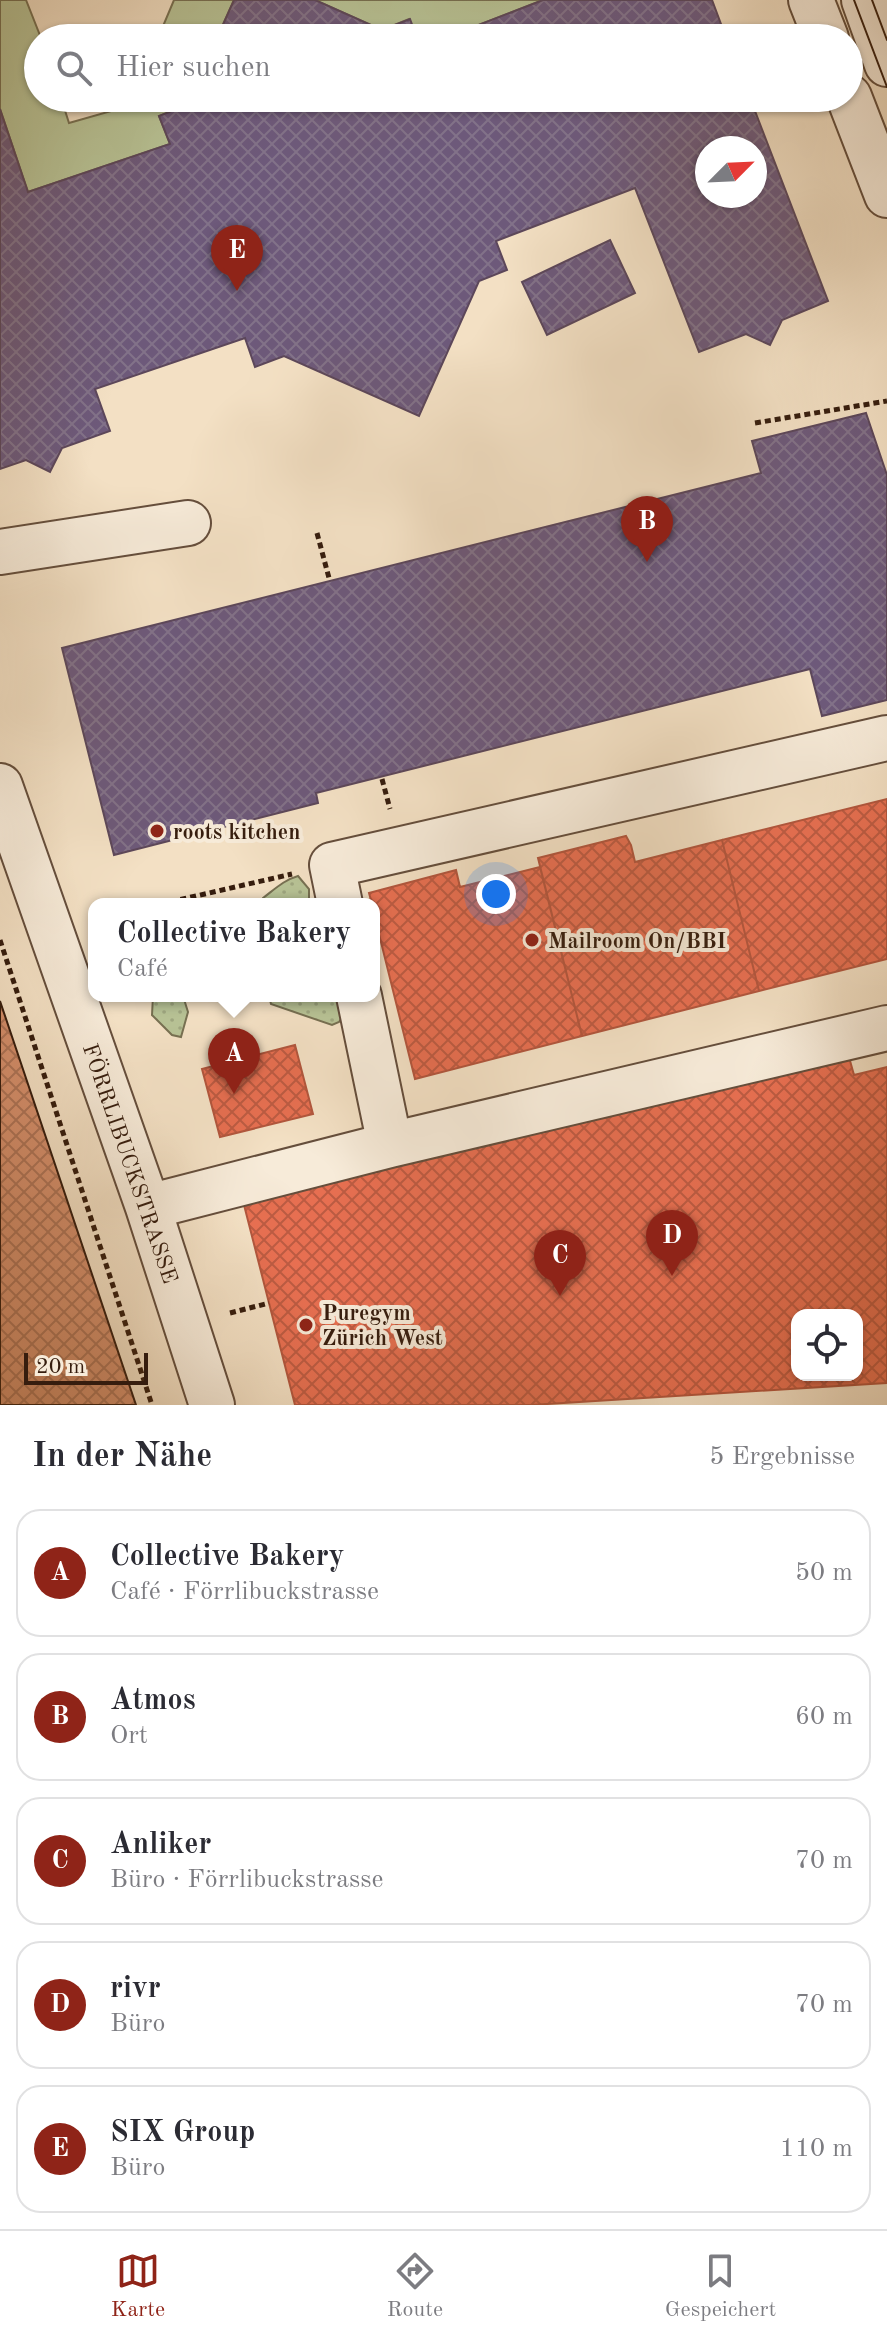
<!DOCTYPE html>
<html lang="de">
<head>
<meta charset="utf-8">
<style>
	:root { --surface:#fff; --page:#f7f7f7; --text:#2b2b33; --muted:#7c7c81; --line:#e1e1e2; --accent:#8f2418 }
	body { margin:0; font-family:"Old Standard TT",serif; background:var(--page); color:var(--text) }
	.controls { position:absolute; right:24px; bottom:24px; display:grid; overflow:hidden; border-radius:16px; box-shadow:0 2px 6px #0004 }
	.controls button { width:72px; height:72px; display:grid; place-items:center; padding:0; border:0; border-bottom:2px solid var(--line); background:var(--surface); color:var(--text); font:40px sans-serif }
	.compass { position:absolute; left:695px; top:136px; width:72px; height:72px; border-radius:50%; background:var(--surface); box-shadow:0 2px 6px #0004; rotate:66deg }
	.scale { position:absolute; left:24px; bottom:20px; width:124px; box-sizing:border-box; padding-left:8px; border:4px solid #361d0e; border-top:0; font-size:22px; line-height:28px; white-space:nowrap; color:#361d0e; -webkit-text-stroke:6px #f7ebd9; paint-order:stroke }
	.you { position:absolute; left:496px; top:894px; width:28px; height:28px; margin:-20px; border:6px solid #fff; border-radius:50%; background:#1a73e8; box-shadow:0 0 0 12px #1a73e833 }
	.badge { display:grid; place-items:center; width:52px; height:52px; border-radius:50%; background:var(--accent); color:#fff; font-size:26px; font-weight:700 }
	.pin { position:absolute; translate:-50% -66px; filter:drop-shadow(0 2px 4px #0008) }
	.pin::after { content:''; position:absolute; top:42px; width:28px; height:24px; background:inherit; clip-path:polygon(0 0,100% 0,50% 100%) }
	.popup { position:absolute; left:88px; top:898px; width:292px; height:104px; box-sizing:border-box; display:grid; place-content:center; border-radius:16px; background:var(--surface); filter:drop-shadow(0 2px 6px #0005); font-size:26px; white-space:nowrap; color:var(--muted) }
	.popup b { font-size:30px; color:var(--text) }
	.popup::after { content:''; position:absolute; left:50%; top:100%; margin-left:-16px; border:16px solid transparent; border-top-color:var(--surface) }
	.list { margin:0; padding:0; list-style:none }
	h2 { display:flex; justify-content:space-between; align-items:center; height:104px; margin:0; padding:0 32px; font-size:34px }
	h2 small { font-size:26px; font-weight:400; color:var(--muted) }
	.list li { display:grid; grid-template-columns:52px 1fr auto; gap:24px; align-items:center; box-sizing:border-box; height:128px; margin:0 16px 16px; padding:0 16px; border:2px solid var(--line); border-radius:24px }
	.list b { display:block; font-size:30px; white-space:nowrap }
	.list p { margin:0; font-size:26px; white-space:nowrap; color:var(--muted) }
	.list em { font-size:26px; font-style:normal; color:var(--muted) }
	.icon { flex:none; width:44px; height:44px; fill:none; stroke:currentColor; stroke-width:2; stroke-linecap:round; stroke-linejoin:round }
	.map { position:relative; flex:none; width:887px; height:1405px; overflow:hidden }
	.search { position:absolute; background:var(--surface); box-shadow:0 2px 6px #0004; left:24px; right:24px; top:24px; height:88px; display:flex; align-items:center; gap:20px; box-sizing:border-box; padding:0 28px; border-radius:44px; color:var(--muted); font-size:30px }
	.sheet { height:824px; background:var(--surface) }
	nav { display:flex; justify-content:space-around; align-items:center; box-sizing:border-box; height:112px; border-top:2px solid var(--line); background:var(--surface); font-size:22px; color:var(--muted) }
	nav a { display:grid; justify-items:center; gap:4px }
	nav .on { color:var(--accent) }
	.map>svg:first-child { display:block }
	.grass { fill:#b8c396; stroke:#777052; stroke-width:2 }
	.garden { fill:url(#garden-dots); stroke:#777052; stroke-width:2 }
	.shops { fill:url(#shops-cross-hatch); stroke:#b2563d; stroke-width:2; fill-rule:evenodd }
	.offices { fill:url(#offices-cross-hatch); stroke:#5c475a; stroke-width:2; fill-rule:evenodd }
	.building { fill:url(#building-cross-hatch); stroke:#361d0e; stroke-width:2 }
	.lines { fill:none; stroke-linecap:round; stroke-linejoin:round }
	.minor-casing { stroke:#654e3c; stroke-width:48 }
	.path { stroke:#361d0e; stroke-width:5; stroke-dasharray:6 4; stroke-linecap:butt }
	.minor { stroke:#f7ebd9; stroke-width:44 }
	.tram { stroke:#361d0e; stroke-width:2 }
	.poi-dot { fill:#8f2418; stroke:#f7ebd9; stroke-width:3 }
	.labels { text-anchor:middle; stroke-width:8; stroke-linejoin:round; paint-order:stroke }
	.poi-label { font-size:22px; font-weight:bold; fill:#361d0e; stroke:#f7ebd9; text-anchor:start }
	.street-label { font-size:22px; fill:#361d0e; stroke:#f7ebd9 }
</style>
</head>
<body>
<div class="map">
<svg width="887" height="1405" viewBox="0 0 887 1405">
	<defs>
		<pattern id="garden-dots" width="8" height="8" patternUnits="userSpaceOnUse" patternTransform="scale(2)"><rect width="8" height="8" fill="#b8c396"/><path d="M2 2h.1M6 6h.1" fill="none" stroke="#9fa780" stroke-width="1.8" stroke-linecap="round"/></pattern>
		<pattern id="shops-cross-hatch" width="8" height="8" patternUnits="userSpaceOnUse" patternTransform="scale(2)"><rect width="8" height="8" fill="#e76f51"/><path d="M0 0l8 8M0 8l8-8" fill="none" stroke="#bc5b42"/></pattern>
		<pattern id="offices-cross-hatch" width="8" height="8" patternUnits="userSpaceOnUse" patternTransform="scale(2)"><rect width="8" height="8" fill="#6d597a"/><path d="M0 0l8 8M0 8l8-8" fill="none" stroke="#827289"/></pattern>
		<pattern id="building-cross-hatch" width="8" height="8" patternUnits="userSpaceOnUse" patternTransform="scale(2)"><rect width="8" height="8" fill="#d38e6b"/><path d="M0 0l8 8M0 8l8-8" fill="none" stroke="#ac7356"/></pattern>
	</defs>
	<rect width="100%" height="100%" fill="#f3e0c4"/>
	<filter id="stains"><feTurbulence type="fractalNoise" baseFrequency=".0025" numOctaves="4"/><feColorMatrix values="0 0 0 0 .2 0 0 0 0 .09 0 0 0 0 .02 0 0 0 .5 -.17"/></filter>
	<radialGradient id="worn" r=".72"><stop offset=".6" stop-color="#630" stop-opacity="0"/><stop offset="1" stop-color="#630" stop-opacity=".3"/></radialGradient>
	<path class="grass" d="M 0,0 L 26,0 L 41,38 L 38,38 L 38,98 L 61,98 L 69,123 L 129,106 L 133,98 L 190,98 L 187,105 L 159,116 L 170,144 L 28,192 L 0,109 Z
		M 174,0 L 234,0 L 217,38 L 158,38 Z
		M 315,0 L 543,0 L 445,38 L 417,38 L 409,19 L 382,30 Z"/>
	<path class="garden" d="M 298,876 L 309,889 L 309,904 L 264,904 L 263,898 C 275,889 284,880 298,876 Z
		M 153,996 L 183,996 L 188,1012 L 181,1037 L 172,1035 L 152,1015 Z
		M 269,996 L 341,996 L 345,1013 L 339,1022 L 332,1025 L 271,1004 Z"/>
	<path class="shops" d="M 887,799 L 887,959 L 759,991 L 722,840 Z
		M 626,836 L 631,845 L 635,862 L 722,840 L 759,991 L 582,1036 L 538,858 Z
		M 540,867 L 582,1036 L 415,1079 L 374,914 L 374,904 L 372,904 L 369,893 L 456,870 L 460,887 Z
		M 295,1045 L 313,1114 L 220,1137 L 202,1069 Z
		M 847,1050 L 854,1075 L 887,1067 L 887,1383 L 531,1405 L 295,1405 L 243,1201 ZM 797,1315 L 857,1315 L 857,1375 L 797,1375 Z"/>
	<path class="offices" d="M 234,0 L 315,0 L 382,30 L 410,19 L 417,38 L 217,38 Z
		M 543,0 L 712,0 L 724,32 L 736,37 L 445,38 Z
		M 190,98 L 750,98 L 828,301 L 782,320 L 770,345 L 746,334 L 699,352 L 635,188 L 496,241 L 507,270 L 479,281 L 419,416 L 284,356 L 255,367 L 245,338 L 95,389 L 110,431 L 62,448 L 50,472 L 26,460 L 0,469 L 0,109 L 28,192 L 170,144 L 159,116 L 187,105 ZM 707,148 L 755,148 L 755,196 L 707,196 Z
		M 610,240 L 635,293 L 547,335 L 522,282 Z
		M 866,413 L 887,475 L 887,700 L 822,716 L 810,669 L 316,793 L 318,803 L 114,855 L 62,648 L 761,473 L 752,441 Z"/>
	<path class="building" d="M 0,1001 L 136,1405 L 0,1405 Z"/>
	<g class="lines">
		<defs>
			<path id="minor" d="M 811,0 L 826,38
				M 864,0 L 887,64
				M 849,97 L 887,195
				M 0,552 L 188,523
				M 0,786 L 148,1207 L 212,1405
				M 340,904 L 332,865 L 887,738
				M 359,996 L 390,1145
				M 148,1207 L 390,1145 L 887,1028"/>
		</defs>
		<use href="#minor" class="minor-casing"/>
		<path class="path" d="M 755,423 L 887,401
			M 317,533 L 329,578
			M 382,779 L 390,809
			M 161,904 L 292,874
			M 0,940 L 152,1405
			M 230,1313 L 269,1303"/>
		<use href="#minor" class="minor"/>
		<path class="tram" d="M 854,0 L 887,87
			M 872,0 L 887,40"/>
	</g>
	<g class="poi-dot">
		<circle cx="157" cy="831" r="8"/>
		<circle cx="532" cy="940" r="8"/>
		<circle cx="306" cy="1325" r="8"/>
	</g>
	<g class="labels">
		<g class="poi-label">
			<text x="173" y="839">roots kitchen</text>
			<text x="548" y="948">Mailroom On/BBI</text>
			<text x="322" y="1320">Puregym<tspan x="322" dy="25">Zürich West</tspan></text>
		</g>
		<g class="street-label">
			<text transform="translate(131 1163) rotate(71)" y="8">FÖRRLIBUCKSTRASSE</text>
		</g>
	</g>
	<rect width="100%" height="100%" filter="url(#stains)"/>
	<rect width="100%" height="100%" fill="url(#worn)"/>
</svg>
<div class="controls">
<button><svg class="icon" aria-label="locate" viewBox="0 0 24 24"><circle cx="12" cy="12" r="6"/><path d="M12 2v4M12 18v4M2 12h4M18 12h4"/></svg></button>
</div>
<svg class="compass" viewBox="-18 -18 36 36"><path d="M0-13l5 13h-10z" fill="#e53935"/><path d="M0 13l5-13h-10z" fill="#7c7c81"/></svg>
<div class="scale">20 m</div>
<div class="you"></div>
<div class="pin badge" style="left:234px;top:1094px">A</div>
<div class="popup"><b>Collective Bakery</b>Café</div>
<div class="pin badge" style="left:647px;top:562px">B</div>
<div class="pin badge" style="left:560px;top:1296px">C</div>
<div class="pin badge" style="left:672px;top:1276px">D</div>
<div class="pin badge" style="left:237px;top:291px">E</div>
<div class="search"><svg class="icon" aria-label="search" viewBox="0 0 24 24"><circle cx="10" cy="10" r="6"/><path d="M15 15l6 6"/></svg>Hier suchen</div>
</div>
<section class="sheet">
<h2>In der Nähe<small>5 Ergebnisse</small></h2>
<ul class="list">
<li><span class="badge">A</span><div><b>Collective Bakery</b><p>Café · Förrlibuckstrasse</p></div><em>50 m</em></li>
<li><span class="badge">B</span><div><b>Atmos</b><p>Ort</p></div><em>60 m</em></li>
<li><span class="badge">C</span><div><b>Anliker</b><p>Büro · Förrlibuckstrasse</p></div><em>70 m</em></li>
<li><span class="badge">D</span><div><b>rivr</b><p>Büro</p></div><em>70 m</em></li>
<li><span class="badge">E</span><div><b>SIX Group</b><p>Büro</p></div><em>110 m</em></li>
</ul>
</section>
<nav>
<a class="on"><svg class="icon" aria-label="map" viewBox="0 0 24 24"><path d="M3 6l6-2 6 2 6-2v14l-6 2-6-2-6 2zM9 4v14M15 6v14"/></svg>Karte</a>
<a><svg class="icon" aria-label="directions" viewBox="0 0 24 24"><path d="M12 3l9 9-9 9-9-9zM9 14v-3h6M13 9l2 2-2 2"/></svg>Route</a>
<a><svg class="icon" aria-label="saved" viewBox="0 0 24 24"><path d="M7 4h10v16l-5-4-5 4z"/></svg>Gespeichert</a>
</nav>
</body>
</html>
